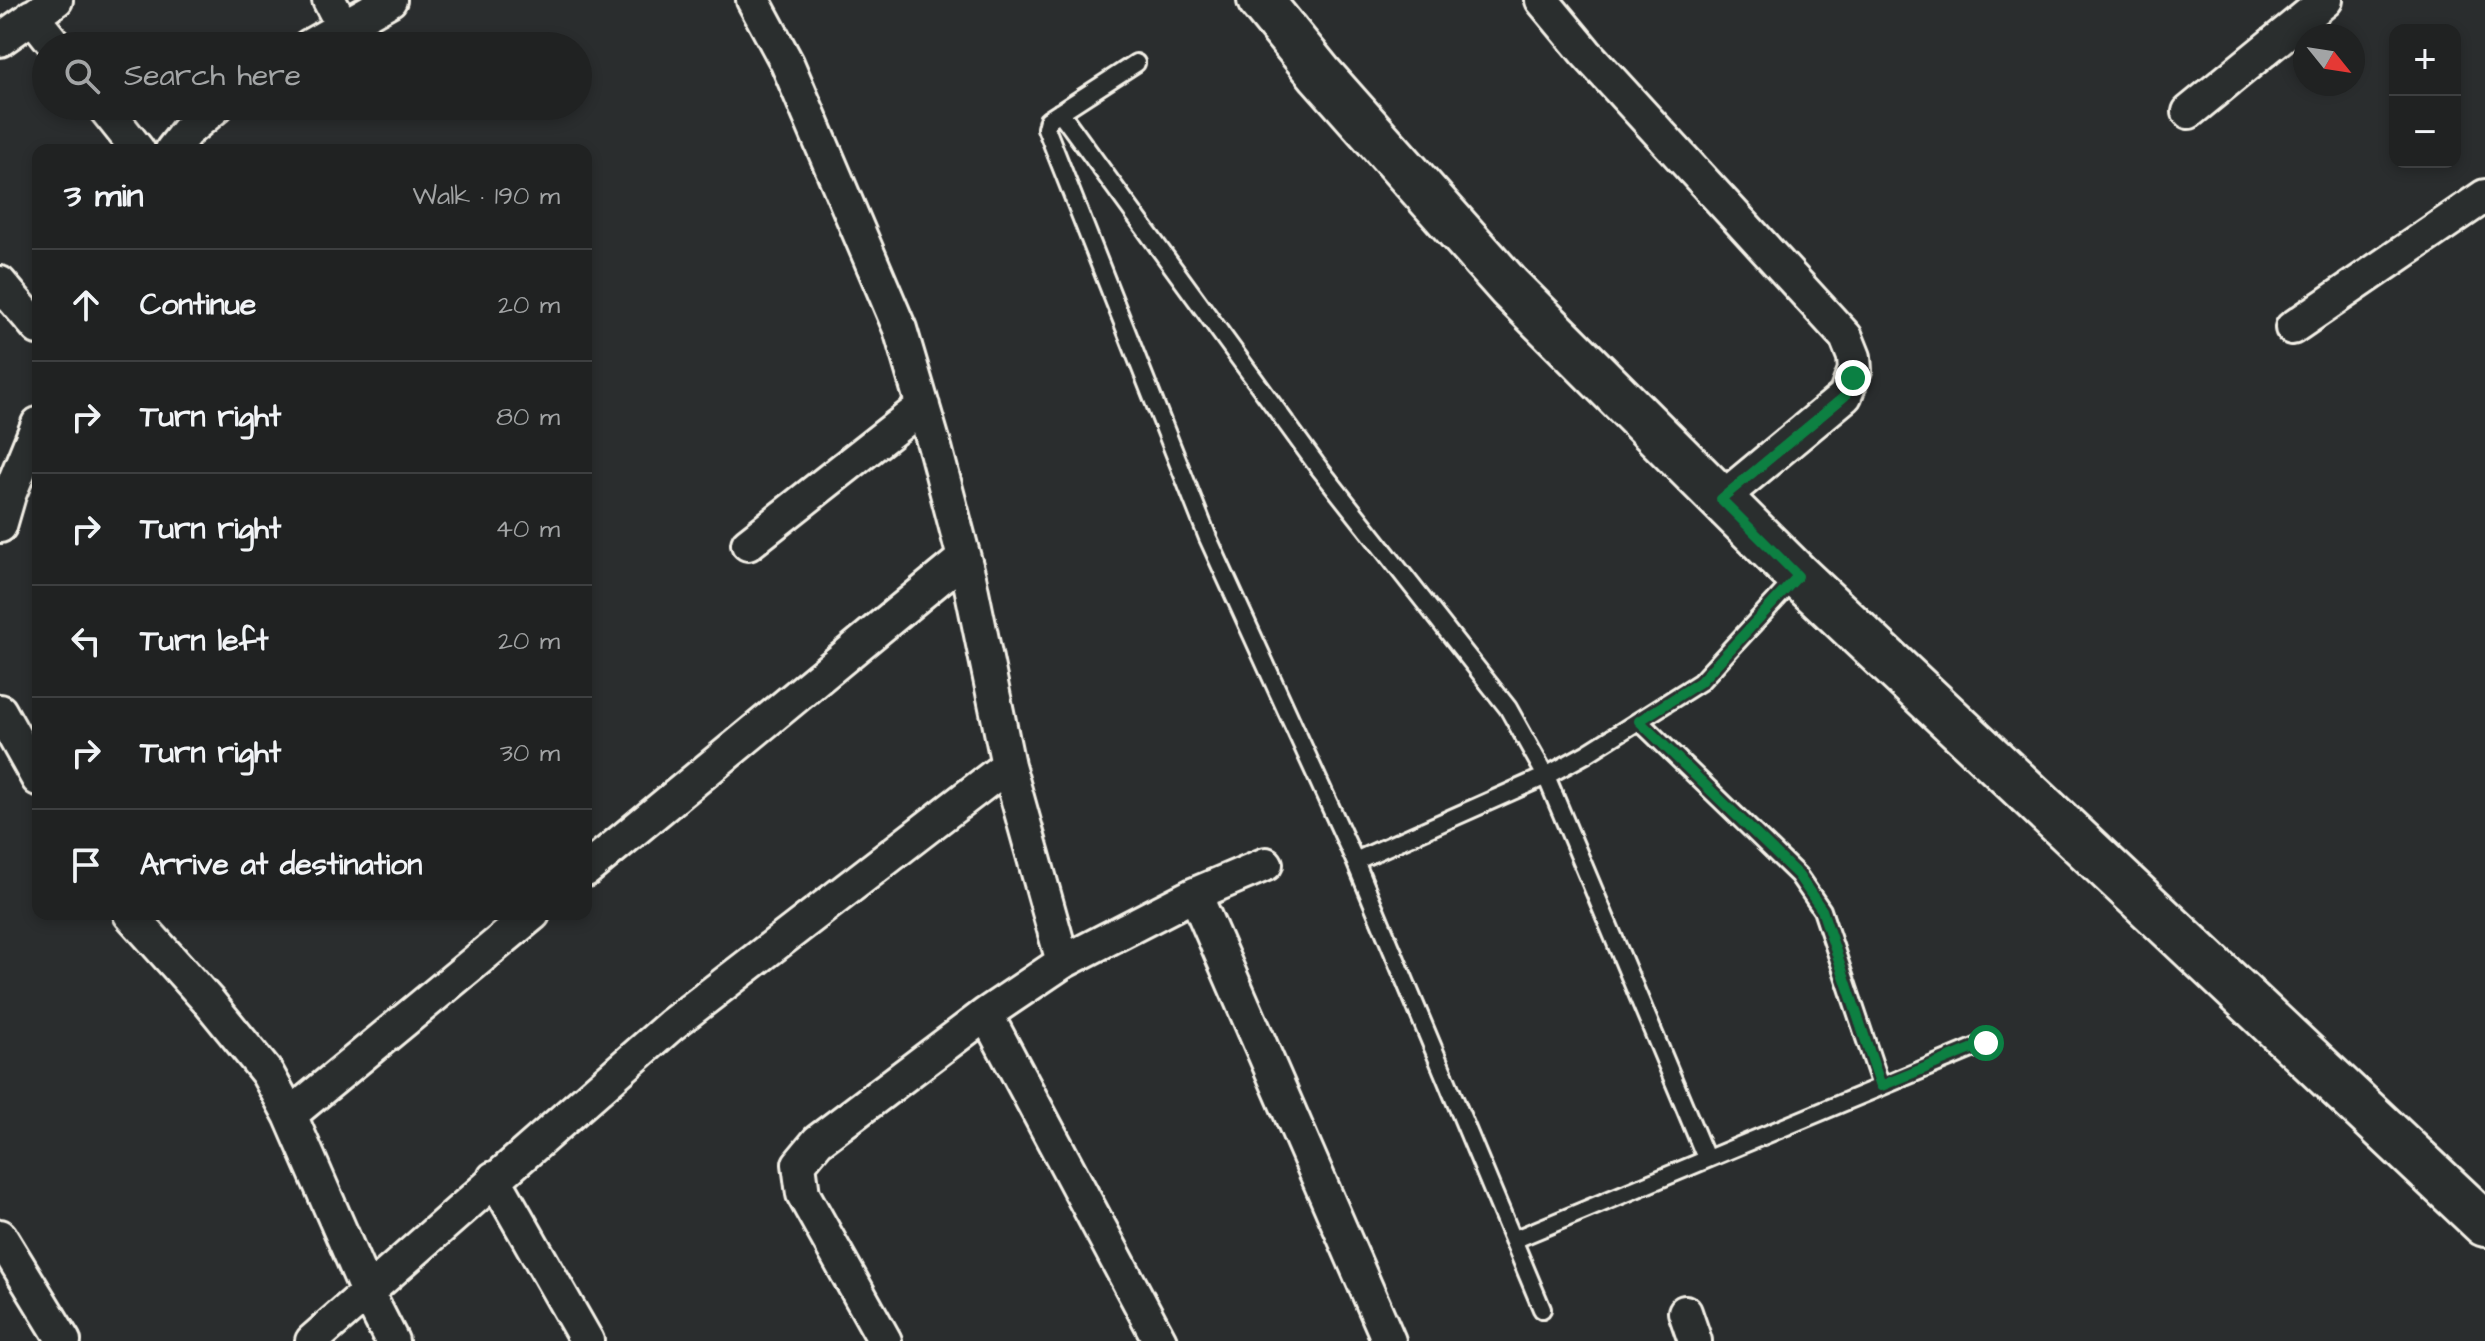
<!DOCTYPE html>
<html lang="en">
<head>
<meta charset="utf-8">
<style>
	:root { --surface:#202222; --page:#2d2f2f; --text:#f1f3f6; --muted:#a2a4a5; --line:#3d3f40 }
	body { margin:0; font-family:"Architects Daughter",sans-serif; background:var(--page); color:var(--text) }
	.controls { position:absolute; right:24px; top:24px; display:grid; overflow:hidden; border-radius:16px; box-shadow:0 4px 12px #0003 }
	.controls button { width:72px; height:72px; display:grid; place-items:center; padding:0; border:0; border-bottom:2px solid var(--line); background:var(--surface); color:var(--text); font:40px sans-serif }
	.compass { position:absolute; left:2293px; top:24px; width:72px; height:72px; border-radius:50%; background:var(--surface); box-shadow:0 4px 12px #0003; rotate:120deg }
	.stop { position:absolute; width:24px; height:24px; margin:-18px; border:6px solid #0b8043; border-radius:50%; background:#fff }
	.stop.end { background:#0b8043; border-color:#fff; box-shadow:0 2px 8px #0008 }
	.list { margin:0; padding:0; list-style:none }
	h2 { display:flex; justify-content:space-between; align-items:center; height:104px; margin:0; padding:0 32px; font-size:34px }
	h2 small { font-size:26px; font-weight:400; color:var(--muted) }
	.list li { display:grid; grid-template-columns:52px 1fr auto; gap:24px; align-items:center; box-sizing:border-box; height:112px; padding:0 32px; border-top:2px solid var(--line) }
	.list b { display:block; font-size:30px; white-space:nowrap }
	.list em { font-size:26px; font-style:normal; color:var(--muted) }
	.icon { flex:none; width:44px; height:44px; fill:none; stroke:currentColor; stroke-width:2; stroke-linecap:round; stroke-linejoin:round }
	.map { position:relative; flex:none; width:2485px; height:1341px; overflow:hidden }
	.search { position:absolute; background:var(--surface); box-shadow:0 4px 12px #0003; left:32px; top:32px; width:560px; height:88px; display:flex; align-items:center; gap:20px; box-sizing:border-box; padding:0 28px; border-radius:44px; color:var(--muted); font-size:30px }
	.panel { position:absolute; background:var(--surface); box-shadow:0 4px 12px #0003; left:32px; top:144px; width:560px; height:776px; border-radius:16px }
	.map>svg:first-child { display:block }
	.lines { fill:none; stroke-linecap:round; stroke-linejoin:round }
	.lane-casing { stroke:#f4f1e8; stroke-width:22 }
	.street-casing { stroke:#f4f1e8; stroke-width:38 }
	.secondary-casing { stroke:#f4f1e8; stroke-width:50 }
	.lane { stroke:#2a2d2e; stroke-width:16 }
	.street { stroke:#2a2d2e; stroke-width:32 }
	.secondary { stroke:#2a2d2e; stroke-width:44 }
	.route { stroke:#0b8043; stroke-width:10 }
</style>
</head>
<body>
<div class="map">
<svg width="2485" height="1341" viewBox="0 0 2485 1341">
	<rect width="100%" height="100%" fill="#2a2d2e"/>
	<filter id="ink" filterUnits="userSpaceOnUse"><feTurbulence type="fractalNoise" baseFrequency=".0125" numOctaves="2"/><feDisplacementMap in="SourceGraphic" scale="16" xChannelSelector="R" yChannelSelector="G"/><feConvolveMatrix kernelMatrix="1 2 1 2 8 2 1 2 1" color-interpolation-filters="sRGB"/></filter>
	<g filter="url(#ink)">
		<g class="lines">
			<defs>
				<path id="lane" d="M 1136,63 L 1048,120 L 1046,128 L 1208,538 L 1355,861 L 1542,1309
					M 1060,112 L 1316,464 L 1508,708 L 1546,776 L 1706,1158
					M 1639,721 L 1798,875 L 1822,910 L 1881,1086
					M 1355,861 L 1546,776 L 1586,754 L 1700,682 L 1797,577
					M 1513,1240 L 1986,1043"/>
				<path id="street" d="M 329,0 L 343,27
					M 1542,0 L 1586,53 L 1846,337 L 1854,357 L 1855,370 L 1845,396 L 1721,499
					M 32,16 L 56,46
					M 0,40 L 56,0
					M 309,46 L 390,0
					M 103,106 L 138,150
					M 2189,112 L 2326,0
					M 172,150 L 186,132 L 217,106
					M 0,283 L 38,328
					M 2292,328 L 2485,196
					M 0,526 L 9,495 L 38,424
					M 748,544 L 923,406
					M 0,711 L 38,779
					M 586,870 L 964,558
					M 1195,894 L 1389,1341
					M 130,914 L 210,1003 L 267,1073 L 290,1115 L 367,1292 L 392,1341
					M 1063,962 L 1195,894 L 1266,864
					M 986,1014 L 1063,962 L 1008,765
					M 290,1115 L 533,914
					M 494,1178 L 587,1341
					M 0,1236 L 64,1341
					M 1685,1312 L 1695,1341
					M 312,1341 L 671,1025 L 1008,765 L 969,577 L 936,451 L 900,329 L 787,63 L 753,0
					M 885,1341 L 803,1194 L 799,1164 L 818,1141 L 986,1014 L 1160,1341"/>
				<path id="secondary" d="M 1260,0 L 1320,74 L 1509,287 L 1798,576 L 2485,1224"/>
			</defs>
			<use href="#lane" class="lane-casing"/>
			<use href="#street" class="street-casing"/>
			<use href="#secondary" class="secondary-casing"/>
			<use href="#lane" class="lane"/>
			<use href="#street" class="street"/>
			<use href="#secondary" class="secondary"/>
		</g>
	</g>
	<g class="lines" filter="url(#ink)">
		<path class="route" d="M 1853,378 L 1845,396 L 1721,499 L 1798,576 L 1700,682 L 1639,721 L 1798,875 L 1822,910 L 1881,1086 L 1986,1043"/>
	</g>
</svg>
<div class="controls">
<button>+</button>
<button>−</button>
</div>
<svg class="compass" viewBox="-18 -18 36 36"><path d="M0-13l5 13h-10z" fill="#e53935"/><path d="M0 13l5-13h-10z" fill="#a2a4a5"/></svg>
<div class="stop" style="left:1986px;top:1043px"></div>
<div class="stop end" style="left:1853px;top:378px"></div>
<div class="search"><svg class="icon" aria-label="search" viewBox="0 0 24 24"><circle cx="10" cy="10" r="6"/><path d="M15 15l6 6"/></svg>Search here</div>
<section class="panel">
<h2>3 min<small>Walk · 190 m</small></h2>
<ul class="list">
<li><svg class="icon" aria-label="ahead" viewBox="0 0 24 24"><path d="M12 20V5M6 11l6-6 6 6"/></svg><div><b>Continue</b></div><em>20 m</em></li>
<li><svg class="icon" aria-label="right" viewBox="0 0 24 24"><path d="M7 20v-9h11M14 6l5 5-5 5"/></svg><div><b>Turn right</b></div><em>80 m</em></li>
<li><svg class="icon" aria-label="right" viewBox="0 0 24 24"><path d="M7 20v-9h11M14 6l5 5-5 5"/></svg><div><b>Turn right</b></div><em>40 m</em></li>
<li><svg class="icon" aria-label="left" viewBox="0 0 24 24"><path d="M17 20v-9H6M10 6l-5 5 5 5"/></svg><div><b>Turn left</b></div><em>20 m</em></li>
<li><svg class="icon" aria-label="right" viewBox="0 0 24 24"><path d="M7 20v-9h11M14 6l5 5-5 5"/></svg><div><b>Turn right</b></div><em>30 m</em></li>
<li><svg class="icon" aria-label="arrive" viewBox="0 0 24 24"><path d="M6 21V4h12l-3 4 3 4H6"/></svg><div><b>Arrive at destination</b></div></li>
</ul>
</section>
</div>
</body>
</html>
